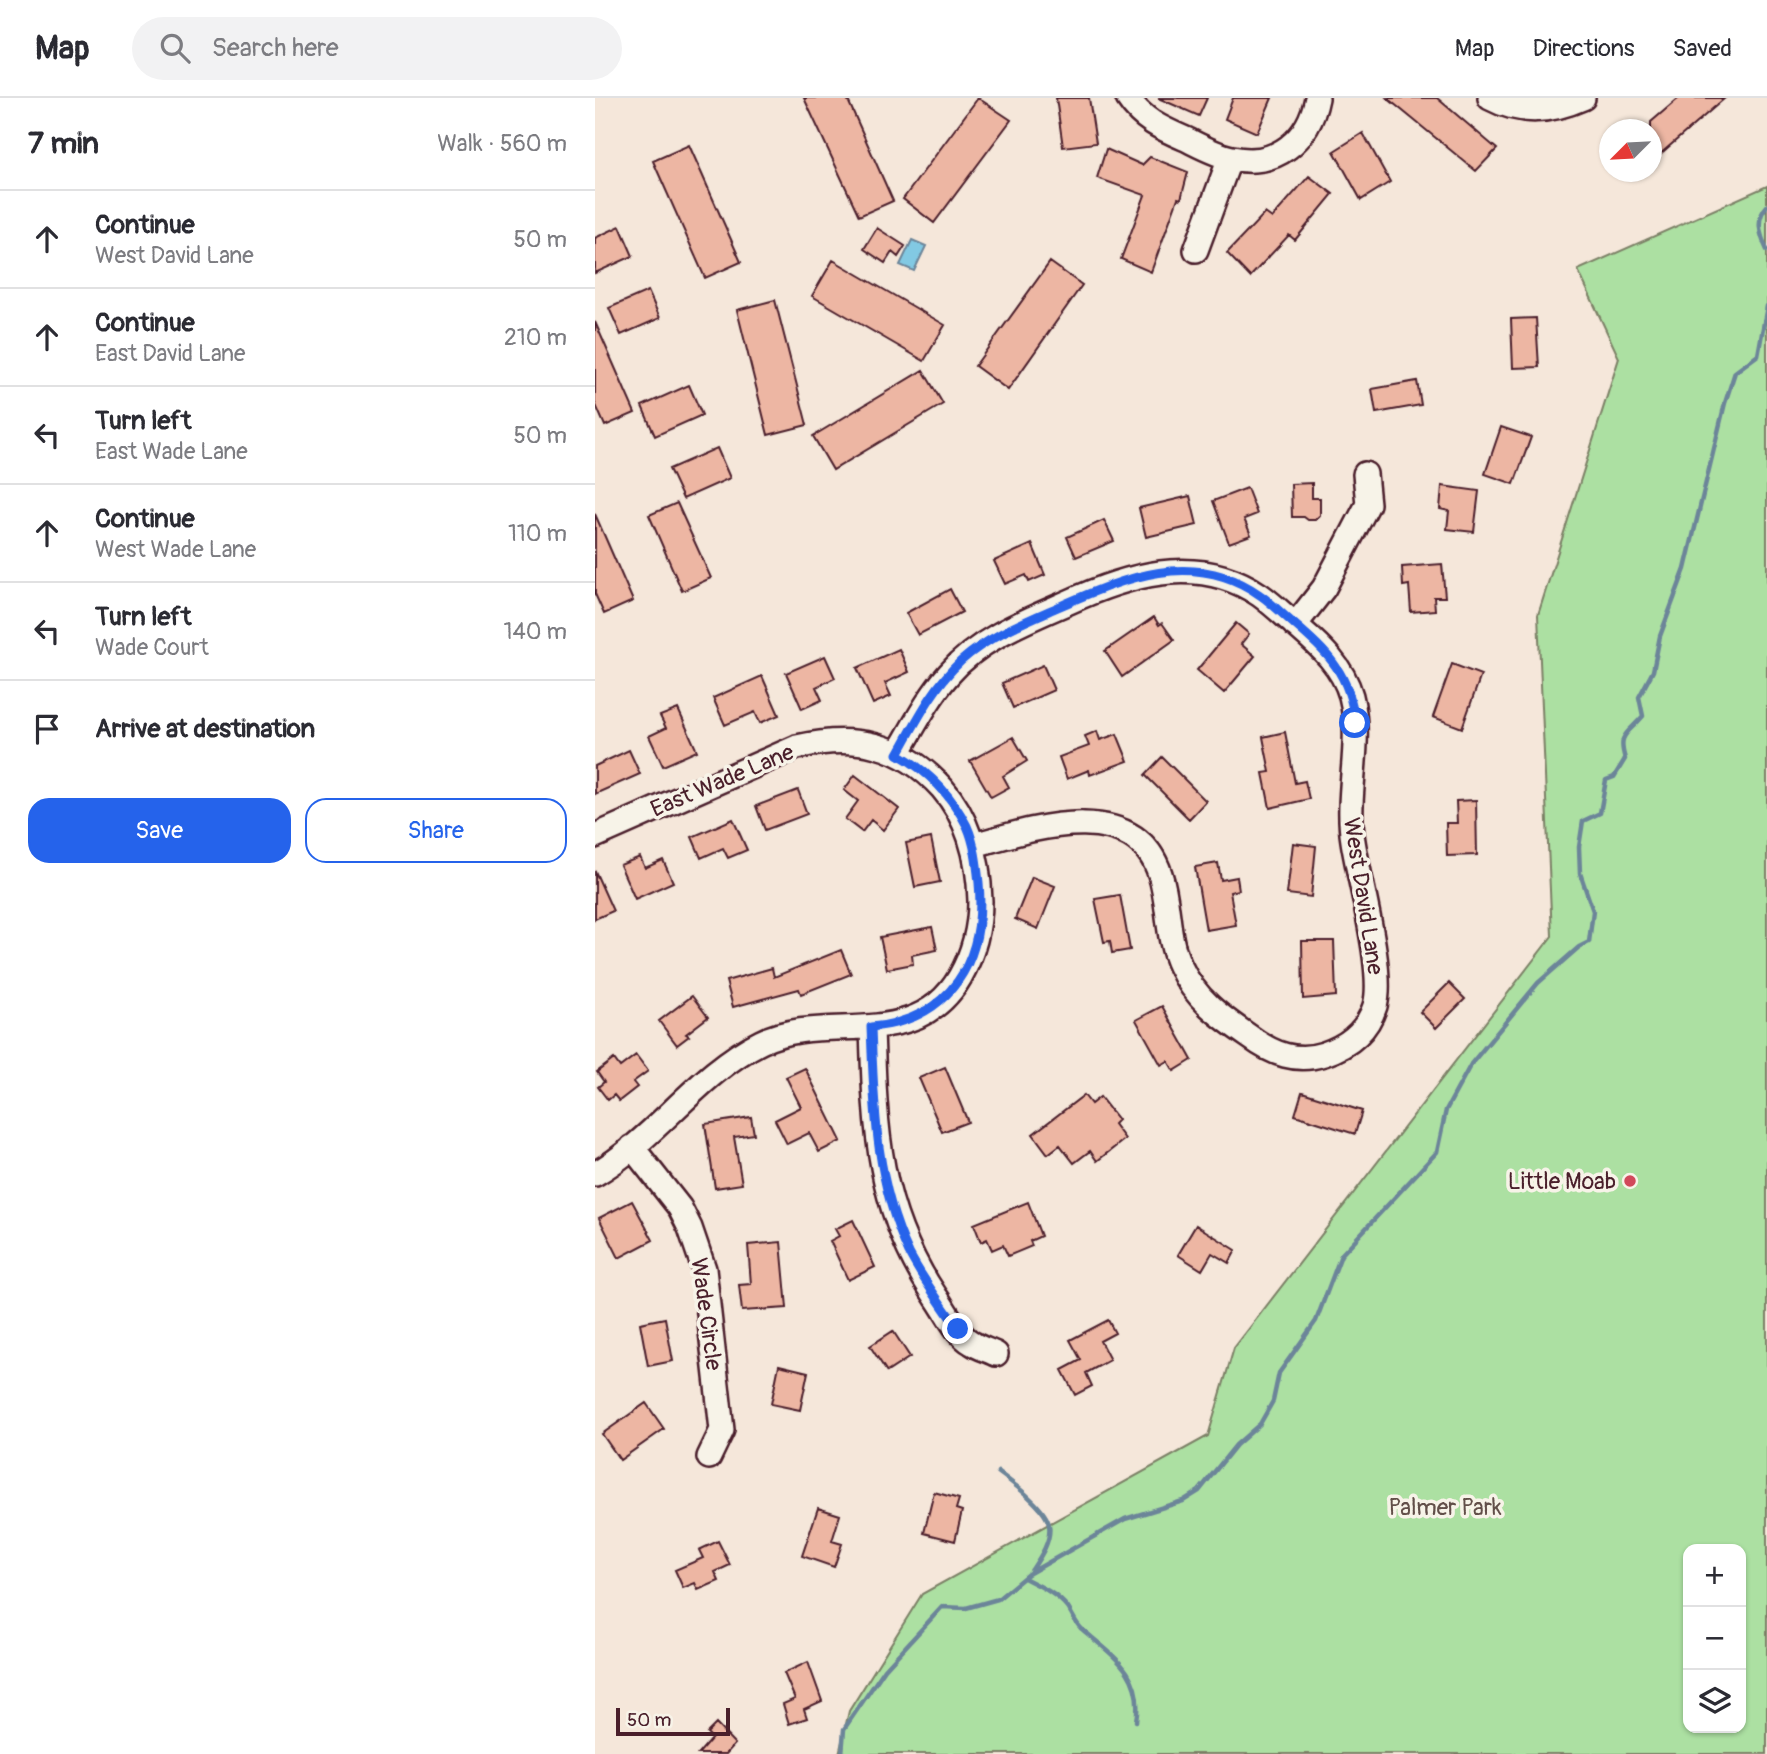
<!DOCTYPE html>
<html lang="en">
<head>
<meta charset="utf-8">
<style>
	:root { --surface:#fff; --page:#f2f2f3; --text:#2b2b33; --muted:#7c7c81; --line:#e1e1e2; --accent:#2563eb }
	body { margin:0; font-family:Pangolin,sans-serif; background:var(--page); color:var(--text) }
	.controls { position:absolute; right:21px; bottom:21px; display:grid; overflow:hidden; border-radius:14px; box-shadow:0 2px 5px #0004 }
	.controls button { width:63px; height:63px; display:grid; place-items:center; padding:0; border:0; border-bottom:2px solid var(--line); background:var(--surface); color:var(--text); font:35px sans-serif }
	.compass { position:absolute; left:1004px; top:21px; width:63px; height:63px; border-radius:50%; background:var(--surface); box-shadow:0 2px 5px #0004; rotate:246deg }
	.scale { position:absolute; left:21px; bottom:18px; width:114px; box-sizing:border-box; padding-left:7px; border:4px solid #4a1f2b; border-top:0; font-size:19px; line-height:24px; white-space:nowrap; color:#4a1f2b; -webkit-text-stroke:5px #f7f3e8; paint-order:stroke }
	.stop { position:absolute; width:21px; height:21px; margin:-16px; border:5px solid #2563eb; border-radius:50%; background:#fff }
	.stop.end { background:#2563eb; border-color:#fff; box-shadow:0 2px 7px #0008 }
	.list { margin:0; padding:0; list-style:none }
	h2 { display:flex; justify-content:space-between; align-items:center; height:91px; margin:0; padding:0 28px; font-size:30px }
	h2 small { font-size:23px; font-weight:400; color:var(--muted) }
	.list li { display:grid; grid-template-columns:46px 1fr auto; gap:21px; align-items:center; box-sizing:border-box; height:98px; padding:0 28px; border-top:2px solid var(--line) }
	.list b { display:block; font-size:26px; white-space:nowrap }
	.list p { margin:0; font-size:23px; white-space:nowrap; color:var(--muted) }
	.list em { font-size:23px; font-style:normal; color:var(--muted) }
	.actions { display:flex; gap:14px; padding:21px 28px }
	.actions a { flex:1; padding:16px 0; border:2px solid var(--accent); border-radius:21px; text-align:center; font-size:24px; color:var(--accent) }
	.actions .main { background:var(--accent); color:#fff }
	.icon { flex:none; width:38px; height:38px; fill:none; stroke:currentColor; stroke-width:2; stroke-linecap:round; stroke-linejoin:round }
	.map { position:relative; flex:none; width:1172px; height:1656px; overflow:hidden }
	header { display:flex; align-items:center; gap:42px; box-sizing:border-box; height:98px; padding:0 35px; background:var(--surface); border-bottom:2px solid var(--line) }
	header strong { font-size:33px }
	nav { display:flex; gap:38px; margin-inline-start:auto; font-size:24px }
	.search { width:490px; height:63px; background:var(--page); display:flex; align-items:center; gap:18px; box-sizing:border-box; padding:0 24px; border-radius:38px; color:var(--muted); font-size:26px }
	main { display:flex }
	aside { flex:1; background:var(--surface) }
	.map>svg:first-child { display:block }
	.green { fill:#ace0a2; stroke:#7b8066; stroke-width:2; fill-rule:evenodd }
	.water { fill:#82c9e3; stroke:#6c8599; stroke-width:2 }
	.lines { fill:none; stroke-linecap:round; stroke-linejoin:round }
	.stream { stroke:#6c8599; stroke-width:4.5 }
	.building { fill:#edb6a3; stroke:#4a1f2b; stroke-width:2 }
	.minor-casing { stroke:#4a1f2b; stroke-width:28 }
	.minor { stroke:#f7f3e8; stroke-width:23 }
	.route { stroke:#2563eb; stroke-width:9 }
	.poi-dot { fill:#d1495b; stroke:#f7f3e8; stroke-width:2.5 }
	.labels { text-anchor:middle; stroke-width:7; stroke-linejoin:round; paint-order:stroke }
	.street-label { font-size:23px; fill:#4a1f2b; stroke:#f7f3e8 }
	.poi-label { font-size:23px; fill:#4a1f2b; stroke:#f7f3e8; text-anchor:end }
	.park-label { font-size:23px; fill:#624f49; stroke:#f7f3e8 }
</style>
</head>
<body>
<header>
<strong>Map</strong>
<div class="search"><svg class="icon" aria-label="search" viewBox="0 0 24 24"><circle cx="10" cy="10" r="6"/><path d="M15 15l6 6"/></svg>Search here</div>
<nav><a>Map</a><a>Directions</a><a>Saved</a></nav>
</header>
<main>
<aside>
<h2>7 min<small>Walk · 560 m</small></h2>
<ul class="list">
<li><svg class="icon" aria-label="ahead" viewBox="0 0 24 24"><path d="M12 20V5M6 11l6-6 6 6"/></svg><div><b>Continue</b><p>West David Lane</p></div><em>50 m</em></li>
<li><svg class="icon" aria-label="ahead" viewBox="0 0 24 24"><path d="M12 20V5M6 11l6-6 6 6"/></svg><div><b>Continue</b><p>East David Lane</p></div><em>210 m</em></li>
<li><svg class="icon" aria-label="left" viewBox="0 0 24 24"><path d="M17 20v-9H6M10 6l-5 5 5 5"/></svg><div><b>Turn left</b><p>East Wade Lane</p></div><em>50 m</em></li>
<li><svg class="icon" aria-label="ahead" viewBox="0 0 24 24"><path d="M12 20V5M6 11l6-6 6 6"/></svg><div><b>Continue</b><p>West Wade Lane</p></div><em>110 m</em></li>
<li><svg class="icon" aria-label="left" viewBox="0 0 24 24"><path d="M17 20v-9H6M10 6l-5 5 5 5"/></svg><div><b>Turn left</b><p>Wade Court</p></div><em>140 m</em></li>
<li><svg class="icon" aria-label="arrive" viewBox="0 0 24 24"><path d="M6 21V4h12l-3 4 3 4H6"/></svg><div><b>Arrive at destination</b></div></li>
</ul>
<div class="actions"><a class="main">Save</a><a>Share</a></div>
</aside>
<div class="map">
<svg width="1172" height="1656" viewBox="0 0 1172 1656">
	<rect width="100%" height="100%" fill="#f5e7da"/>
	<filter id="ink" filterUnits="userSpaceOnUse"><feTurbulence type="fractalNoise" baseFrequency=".0143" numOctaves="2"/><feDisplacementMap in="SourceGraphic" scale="14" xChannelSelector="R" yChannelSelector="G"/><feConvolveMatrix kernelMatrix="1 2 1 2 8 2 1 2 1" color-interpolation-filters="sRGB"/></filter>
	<g filter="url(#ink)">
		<path class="green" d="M 1172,88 L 1172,1656 L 244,1656 L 254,1613 L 327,1496 L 613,1338 L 639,1250 L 957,838 L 943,517 L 1024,260 L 983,172 ZM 1093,1451 L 1146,1451 L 1146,1630 L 1093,1630 Z"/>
		<path class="water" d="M 317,142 L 331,148 L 319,173 L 305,167 Z"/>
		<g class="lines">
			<path class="stream" d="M 1172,108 C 1160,121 1165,137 1172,152
				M 403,1374 C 417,1385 451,1409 454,1427 C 457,1443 444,1461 436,1473
				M 429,1480 C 445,1488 462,1496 473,1510 C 478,1517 481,1527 488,1532 C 520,1559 549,1577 541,1623
				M 247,1656 L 249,1631 L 290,1571 L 347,1509 L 371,1510 L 403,1501 L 433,1476 L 530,1421 L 588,1403 L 604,1393 L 641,1347 L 665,1326 L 678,1303 L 684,1275 L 721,1223 L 746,1157 L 842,1054 L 851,1012 L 876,966 L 943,885 L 984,849 L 994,844 L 998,813 L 985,775 L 984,749 L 988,723 L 1005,715 L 1011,682 L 1019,679 L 1030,661 C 1022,635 1033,636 1048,618 L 1044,599 L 1058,573 L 1065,538 L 1090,471 L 1130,305 L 1140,274 L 1163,257 L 1172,208"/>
		</g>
		<path class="building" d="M 209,0 L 252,0 L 298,103 L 264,118 Z
			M 383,0 L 416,22 L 339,125 L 308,101 Z
			M 461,0 L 494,0 L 501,45 L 468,49 Z
			M 563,0 L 612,0 L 604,18 Z
			M 638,0 L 677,0 L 662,35 L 630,21 Z
			M 792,0 L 842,0 L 902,51 L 881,73 Z
			M 1084,0 L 1130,0 L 1056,64 L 1056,24 Z
			M 768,35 L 795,84 L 766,102 L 739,53 Z
			M 94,47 L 146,164 L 110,180 L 58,63 Z
			M 511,51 L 547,67 L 555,59 L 593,74 L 586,101 L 583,100 L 556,174 L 526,161 L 550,97 L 502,80 Z
			M 714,78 L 738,96 L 700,142 L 694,137 L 655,179 L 632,155 L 670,115 L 677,120 Z
			M 25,128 L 38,158 L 0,175 L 0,140 Z
			M 282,130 L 310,148 L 303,159 L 297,154 L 290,165 L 269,151 Z
			M 238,162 L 350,227 L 329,263 L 217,198 Z
			M 455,164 L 487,187 L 413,292 L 380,268 Z
			M 53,193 L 65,220 L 26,237 L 14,210 Z
			M 180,202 L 212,327 L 173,337 L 142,212 Z
			M 941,220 L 944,269 L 918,270 L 916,221 Z
			M 0,224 L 40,315 L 10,328 L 0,305 Z
			M 328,272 L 348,306 L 238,372 L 218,338 Z
			M 822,283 L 826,307 L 781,315 L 777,291 Z
			M 94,287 L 107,317 L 60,338 L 47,308 Z
			M 906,329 L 936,339 L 919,386 L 890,376 Z
			M 122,350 L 135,380 L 88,401 L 74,371 Z
			M 717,385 L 717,400 L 725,400 L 725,417 L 720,422 L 713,422 L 709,419 L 697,419 L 696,386 Z
			M 847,388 L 884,393 L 879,434 L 852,431 L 854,413 L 845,411 Z
			M 652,390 L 662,416 L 649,421 L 656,437 L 634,445 L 618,403 Z
			M 595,398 L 602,427 L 551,439 L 544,410 Z
			M 82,405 L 116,480 L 87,493 L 54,417 Z
			M 0,416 L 38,503 L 9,516 L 0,496 Z
			M 509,422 L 519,443 L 481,459 L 472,439 Z
			M 437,446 L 450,477 L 434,484 L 431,477 L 410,486 L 399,463 Z
			M 847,466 L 850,499 L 839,499 L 840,512 L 816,514 L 814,487 L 808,488 L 807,469 Z
			M 355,491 L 367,514 L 323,537 L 311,515 Z
			M 559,519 L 564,527 L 567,525 L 579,542 L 527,579 L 510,553 Z
			M 641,525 L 654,536 L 646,546 L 660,558 L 629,595 L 602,572 Z
			M 304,551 L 314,574 L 290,585 L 296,598 L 278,606 L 262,570 Z
			M 230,558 L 240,580 L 221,589 L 227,602 L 207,611 L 191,575 Z
			M 857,566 L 886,577 L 867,630 L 838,619 Z
			M 448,567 L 459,592 L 418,610 L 407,585 Z
			M 167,578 L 184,617 L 165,625 L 160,614 L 130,627 L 118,600 Z
			M 83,611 L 102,653 L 68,668 L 54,638 L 71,630 L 65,618 Z
			M 502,633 L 505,642 L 522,636 L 533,663 L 495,677 L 494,672 L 472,681 L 464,659 L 494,648 L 490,638 Z
			M 690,634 L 700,685 L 710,683 L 714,701 L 675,710 L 668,675 L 675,674 L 668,639 Z
			M 418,639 L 432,663 L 408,678 L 414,689 L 396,699 L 375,663 Z
			M 34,652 L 45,676 L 0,696 L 0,668 Z
			M 567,659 L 611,703 L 594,721 L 550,677 Z
			M 260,677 L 304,711 L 288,732 L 276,722 L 267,734 L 250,721 L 263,703 L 249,692 Z
			M 203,692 L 212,716 L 170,732 L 161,708 Z
			M 881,702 L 882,757 L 852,758 L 851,725 L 862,725 L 861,703 Z
			M 138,721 L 152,752 L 133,760 L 128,750 L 106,760 L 97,739 Z
			M 336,740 L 345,784 L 320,789 L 311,745 Z
			M 698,745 L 721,748 L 716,799 L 692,796 Z
			M 45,759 L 50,770 L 68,762 L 78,784 L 40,801 L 25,767 Z
			M 623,765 L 626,782 L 642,779 L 644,792 L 635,794 L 641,827 L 611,832 L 600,769 Z
			M 0,773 L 18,813 L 0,821 Z
			M 437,779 L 460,788 L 443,831 L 420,821 Z
			M 525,797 L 535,852 L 517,855 L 515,843 L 509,844 L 500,801 Z
			M 337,829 L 342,852 L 317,857 L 318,866 L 292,871 L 285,839 Z
			M 707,843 L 739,843 L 741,898 L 708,901 Z
			M 246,852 L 256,876 L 206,896 L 204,891 L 138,909 L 131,883 L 177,870 L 179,879 Z
			M 854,885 L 870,901 L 841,930 L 825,914 Z
			M 97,898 L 113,919 L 91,936 L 94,938 L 82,947 L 64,923 Z
			M 567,908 L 597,962 L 579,973 L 573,963 L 566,967 L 541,922 Z
			M 41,957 L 53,973 L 38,984 L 42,989 L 24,1003 L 19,997 L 13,1002 L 3,989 L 9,984 L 2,974 L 19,961 L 25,969 Z
			M 350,969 L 373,1024 L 347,1034 L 324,980 Z
			M 210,970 L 246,1043 L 224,1054 L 214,1035 L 192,1046 L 180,1022 L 206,1009 L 191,979 Z
			M 707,994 L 767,1013 L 760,1036 L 700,1017 Z
			M 489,997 L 496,1006 L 505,999 L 523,1022 L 519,1026 L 530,1041 L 502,1063 L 495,1053 L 479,1065 L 465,1047 L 453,1056 L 438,1036 Z
			M 156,1019 L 159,1036 L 139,1039 L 147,1086 L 120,1090 L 110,1026 Z
			M 37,1103 L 58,1142 L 24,1160 L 4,1120 Z
			M 433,1104 L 446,1138 L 435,1143 L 437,1148 L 413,1158 L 408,1147 L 397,1152 L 392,1141 L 386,1144 L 379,1126 Z
			M 258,1122 L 280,1169 L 253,1182 L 235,1143 L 244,1138 L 240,1131 Z
			M 601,1127 L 641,1152 L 634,1165 L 617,1155 L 607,1172 L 583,1157 Z
			M 186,1144 L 192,1210 L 147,1213 L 144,1187 L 156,1186 L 153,1147 Z
			M 70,1220 L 78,1263 L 53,1268 L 45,1225 Z
			M 513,1222 L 520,1235 L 505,1243 L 515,1262 L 491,1275 L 497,1288 L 480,1297 L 467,1272 L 486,1262 L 475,1242 Z
			M 298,1233 L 315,1259 L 292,1274 L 275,1248 Z
			M 184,1267 L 213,1274 L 205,1312 L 176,1306 Z
			M 51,1305 L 69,1331 L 25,1362 L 7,1336 Z
			M 339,1394 L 364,1401 L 361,1411 L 367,1413 L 360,1443 L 329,1435 Z
			M 223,1410 L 245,1417 L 237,1443 L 247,1446 L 239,1469 L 207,1458 Z
			M 123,1443 L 135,1467 L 120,1474 L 124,1483 L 103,1492 L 100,1485 L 88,1490 L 80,1472 L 108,1460 L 104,1452 Z
			M 213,1564 L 227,1603 L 209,1611 L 212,1620 L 194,1626 L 188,1606 L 200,1601 L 189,1575 Z
			M 121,1626 L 140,1646 L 131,1656 L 103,1656 L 117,1640 L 112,1635 Z"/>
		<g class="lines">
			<defs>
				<path id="minor" d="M 533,0 C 548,23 568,31 593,42 C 607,49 622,57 637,60 C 681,70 714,42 722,0
					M 895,0 C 927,17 956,14 988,0
					M 601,152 L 635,60
					M 700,527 L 729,490 L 773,406 L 770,376
					M 303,655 C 319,628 333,600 354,576 C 388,537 439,520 485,499 C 543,474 608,458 665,497 C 679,507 691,519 704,530 C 726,549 748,569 756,598 C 768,645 750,695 758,743 C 764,782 790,874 780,908 C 772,933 753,948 729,956 C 701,965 678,956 655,939 C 626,919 600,901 585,868 C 571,839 575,806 565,776 C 539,697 436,731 379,747
					M 0,738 L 202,649 C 260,636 306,645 347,690 C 375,722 384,762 385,803 C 385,830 378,856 365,879 C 320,957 231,912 166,944 C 103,975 61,1041 0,1076
					M 277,929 C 280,1031 282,1111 341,1199 C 351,1213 362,1237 377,1245 C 384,1250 393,1252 401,1256
					M 37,1049 L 85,1110 L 95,1130 L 109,1171 L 127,1332 L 114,1359"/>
			</defs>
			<use href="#minor" class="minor-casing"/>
			<use href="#minor" class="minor"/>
		</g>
	</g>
	<g class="lines" filter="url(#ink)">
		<path class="route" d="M 363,1231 C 347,1207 328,1182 314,1155 C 280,1083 279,1007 276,929 C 356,922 391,862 384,785 C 382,766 380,746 372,728 C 356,696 333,673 303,656 C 321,624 338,589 366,563 C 394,538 429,524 463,509 C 529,480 599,450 665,497 C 677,505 687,516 698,525 C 734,556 755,576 760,625"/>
	</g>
	<circle class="poi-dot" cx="1035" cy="1083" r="7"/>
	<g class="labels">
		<g class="street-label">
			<text transform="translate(127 682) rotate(-23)" y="8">East Wade Lane</text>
			<text transform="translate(769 798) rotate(81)" y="8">West David Lane</text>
			<text transform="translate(112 1216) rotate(82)" y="8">Wade Circle</text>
		</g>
		<g class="poi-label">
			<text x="1021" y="1091">Little Moab</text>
		</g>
		<g class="park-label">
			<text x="850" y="1417">Palmer Park</text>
		</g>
	</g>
</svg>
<div class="controls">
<button>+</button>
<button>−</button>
<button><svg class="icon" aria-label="layers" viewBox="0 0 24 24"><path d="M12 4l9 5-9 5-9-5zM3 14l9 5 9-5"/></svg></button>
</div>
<svg class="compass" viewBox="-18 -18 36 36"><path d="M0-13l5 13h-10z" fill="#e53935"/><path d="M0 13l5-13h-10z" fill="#7c7c81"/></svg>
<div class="scale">50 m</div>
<div class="stop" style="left:760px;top:625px"></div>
<div class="stop end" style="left:363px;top:1231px"></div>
</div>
</main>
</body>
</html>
